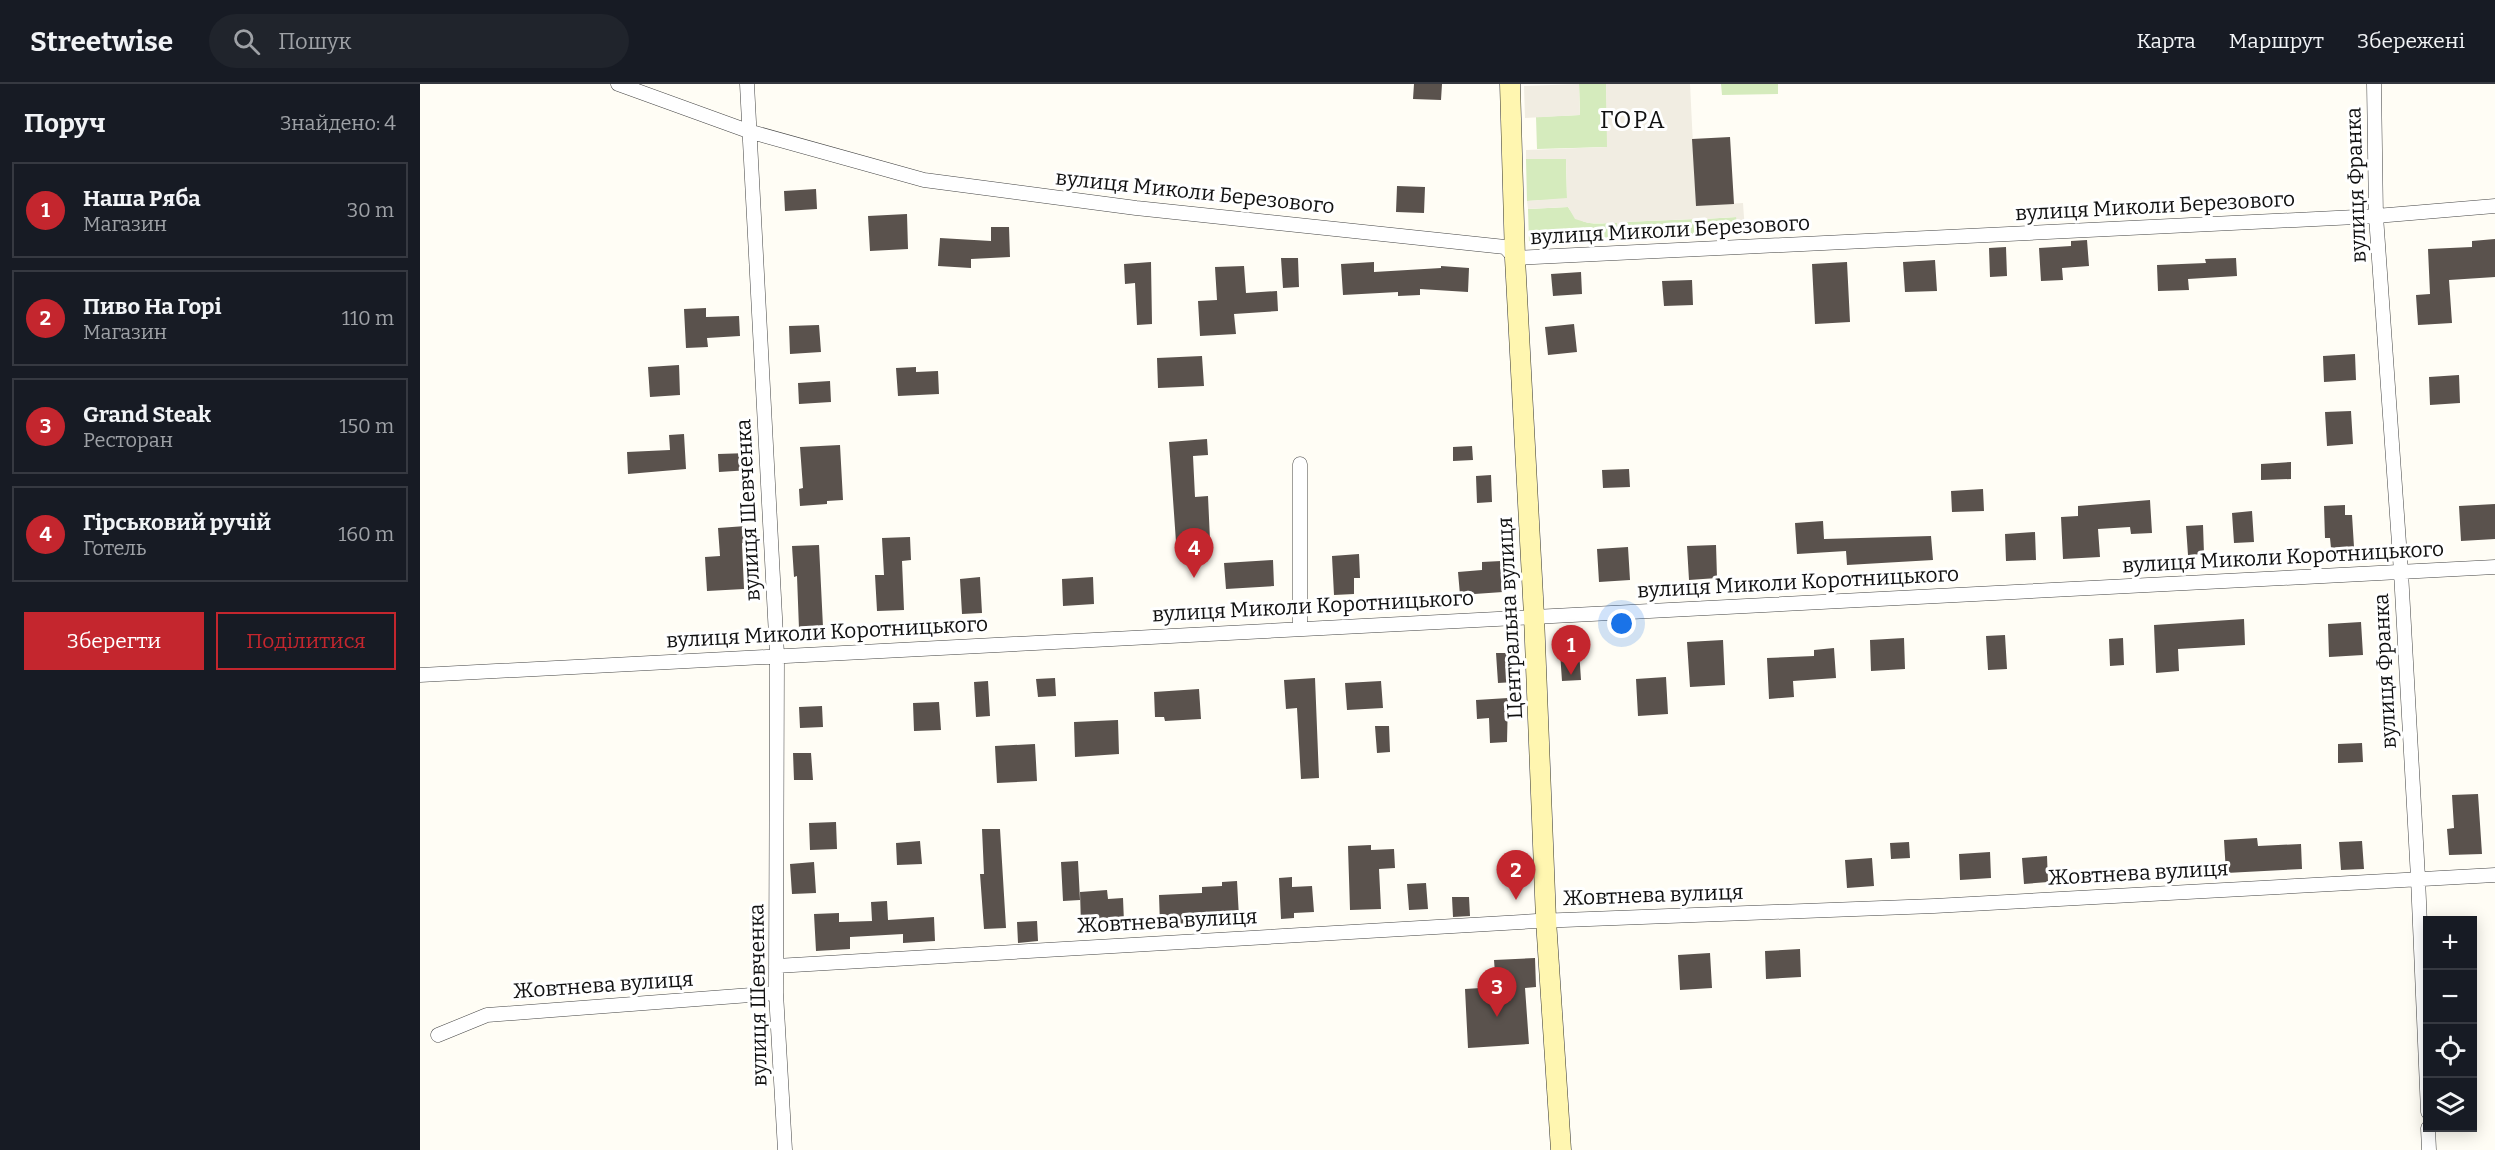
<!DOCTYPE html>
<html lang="uk">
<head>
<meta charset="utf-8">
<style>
	:root { --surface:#171b24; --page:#20242c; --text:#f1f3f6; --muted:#9ea1a6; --line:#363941; --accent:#c4262e }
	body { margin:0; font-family:Bitter,serif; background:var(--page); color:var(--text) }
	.controls { position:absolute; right:18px; bottom:18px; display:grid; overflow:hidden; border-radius:0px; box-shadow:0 3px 15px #0003 }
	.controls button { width:54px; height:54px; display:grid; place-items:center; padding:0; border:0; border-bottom:2px solid var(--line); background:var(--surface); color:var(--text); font:30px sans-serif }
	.you { position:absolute; left:1202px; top:540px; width:21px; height:21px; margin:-15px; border:4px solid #fff; border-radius:50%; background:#1a73e8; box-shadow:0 0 0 9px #1a73e833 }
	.badge { display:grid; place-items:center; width:39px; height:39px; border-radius:50%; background:var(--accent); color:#fff; font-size:20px; font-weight:700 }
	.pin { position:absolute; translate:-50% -50px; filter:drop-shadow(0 2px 3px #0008) }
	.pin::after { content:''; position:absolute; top:32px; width:21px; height:18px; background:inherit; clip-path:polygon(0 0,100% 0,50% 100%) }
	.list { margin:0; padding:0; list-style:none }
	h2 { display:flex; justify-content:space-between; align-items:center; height:78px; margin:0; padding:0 24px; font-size:26px }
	h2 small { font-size:20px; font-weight:400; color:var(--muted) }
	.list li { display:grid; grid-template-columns:39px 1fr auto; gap:18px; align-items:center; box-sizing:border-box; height:96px; margin:0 12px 12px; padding:0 12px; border:2px solid var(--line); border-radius:0px }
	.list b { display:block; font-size:22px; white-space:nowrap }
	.list p { margin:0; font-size:20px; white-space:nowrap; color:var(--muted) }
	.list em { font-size:20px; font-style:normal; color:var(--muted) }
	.actions { display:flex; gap:12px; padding:18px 24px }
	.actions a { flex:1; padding:14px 0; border:2px solid var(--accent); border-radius:0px; text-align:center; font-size:21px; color:var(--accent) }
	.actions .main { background:var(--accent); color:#fff }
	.icon { flex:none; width:33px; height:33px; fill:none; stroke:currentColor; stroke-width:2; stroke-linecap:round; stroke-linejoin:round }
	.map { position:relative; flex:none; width:2075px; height:1066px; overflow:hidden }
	header { display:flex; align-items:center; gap:36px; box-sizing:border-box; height:84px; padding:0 30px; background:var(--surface); border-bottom:2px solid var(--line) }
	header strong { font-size:28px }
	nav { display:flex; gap:33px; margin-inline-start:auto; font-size:21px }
	.search { width:420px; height:54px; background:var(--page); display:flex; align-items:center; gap:15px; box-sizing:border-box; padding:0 21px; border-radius:33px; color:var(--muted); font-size:22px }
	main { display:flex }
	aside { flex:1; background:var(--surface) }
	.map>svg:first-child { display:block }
	.green { fill:#d5ebbd }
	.plaza { fill:#f1ede2 }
	.building { fill:#5a524d }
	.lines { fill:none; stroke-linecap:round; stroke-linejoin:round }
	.minor-casing { stroke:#444; stroke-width:15 }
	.secondary-casing { stroke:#333; stroke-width:21 }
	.minor { stroke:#fff; stroke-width:14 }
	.secondary { stroke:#fff6b0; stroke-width:20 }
	.labels { text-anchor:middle; stroke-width:6; stroke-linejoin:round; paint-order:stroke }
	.street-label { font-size:21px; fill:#111; stroke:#fff }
	.quarter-label { font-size:24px; letter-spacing:1.5px; fill:#111; stroke:#fff }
</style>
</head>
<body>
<header>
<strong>Streetwise</strong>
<div class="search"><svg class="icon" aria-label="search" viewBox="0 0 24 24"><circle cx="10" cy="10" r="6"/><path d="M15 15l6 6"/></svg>Пошук</div>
<nav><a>Карта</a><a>Маршрут</a><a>Збережені</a></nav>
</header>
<main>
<aside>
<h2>Поруч<small>Знайдено: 4</small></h2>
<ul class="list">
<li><span class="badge">1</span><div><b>Наша Ряба</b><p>Магазин</p></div><em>30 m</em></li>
<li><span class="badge">2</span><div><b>Пиво На Горі</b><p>Магазин</p></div><em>110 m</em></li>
<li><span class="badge">3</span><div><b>Grand Steak</b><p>Ресторан</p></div><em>150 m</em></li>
<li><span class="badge">4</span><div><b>Гірськовий ручій</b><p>Готель</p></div><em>160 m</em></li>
</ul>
<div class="actions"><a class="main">Зберегти</a><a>Поділитися</a></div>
</aside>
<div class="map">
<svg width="2075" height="1066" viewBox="0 0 2075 1066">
	<rect width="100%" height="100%" fill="#fffdf5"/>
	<path class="green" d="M 1115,0 L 1186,0 L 1188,63 L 1117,65 L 1116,33 L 1160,31 L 1159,0 Z
		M 1301,0 L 1358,0 L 1358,10 L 1302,11 Z
		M 1146,74 L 1147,115 L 1107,117 L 1106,75 Z
		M 1148,123 C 1161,144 1175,139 1197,139 L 1198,153 L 1109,158 L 1108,125 Z
		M 1317,133 L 1318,148 L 1284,150 L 1283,135 Z
		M 1275,135 L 1277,150 L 1205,153 L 1204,138 Z"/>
	<path class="plaza" d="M 1159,0 L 1160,31 L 1105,34 L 1104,2 Z
		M 1186,0 L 1270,0 L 1276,122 L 1323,119 L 1325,148 L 1318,148 L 1316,133 L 1283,135 L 1284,150 L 1277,150 L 1275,135 L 1204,138 L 1205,153 L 1198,153 L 1197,139 L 1168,139 L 1155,135 L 1148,123 L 1108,125 L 1107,117 L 1147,114 L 1146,75 L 1106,75 L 1106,66 L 1187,63 Z"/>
	<path class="building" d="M 994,0 L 1022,0 L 1021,16 L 993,15 Z
		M 1310,53 L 1314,120 L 1276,122 L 1272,55 Z
		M 977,102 L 1005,103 L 1004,129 L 976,128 Z
		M 396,105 L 397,125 L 365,127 L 364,107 Z
		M 487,130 L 488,165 L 450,167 L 448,132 Z
		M 571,143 L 589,143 L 590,173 L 551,175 L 551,184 L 518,182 L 520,154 L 571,157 Z
		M 2075,155 L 2075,193 L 2029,196 L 2032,239 L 1998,241 L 1996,211 L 2010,210 L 2008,165 L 2052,163 L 2052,157 Z
		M 1667,156 L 1669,182 L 1642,184 L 1643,196 L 1621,197 L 1619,164 L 1651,162 L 1651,157 Z
		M 1586,163 L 1587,192 L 1570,193 L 1569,164 Z
		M 861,174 L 878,174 L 879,203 L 863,204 Z
		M 1816,174 L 1817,192 L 1768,195 L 1769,206 L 1738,207 L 1737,181 L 1786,179 L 1785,175 Z
		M 1515,176 L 1517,207 L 1485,208 L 1483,178 Z
		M 731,178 L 732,240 L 717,241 L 715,199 L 705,200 L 704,180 Z
		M 954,178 L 954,188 L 1021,184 L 1021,182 L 1049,184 L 1048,208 L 1000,205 L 1000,211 L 978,212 L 978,208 L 923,211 L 921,180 Z
		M 1427,178 L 1430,238 L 1395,240 L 1392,180 Z
		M 824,182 L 826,209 L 857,207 L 858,227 L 814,230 L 816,250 L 780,252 L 778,217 L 797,216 L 795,183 Z
		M 1161,188 L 1162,210 L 1133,212 L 1131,190 Z
		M 1272,196 L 1273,221 L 1244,222 L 1242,197 Z
		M 286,224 L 286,233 L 319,232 L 320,252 L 287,254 L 288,263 L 266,264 L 264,225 Z
		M 1154,240 L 1157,268 L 1128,271 L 1125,243 Z
		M 399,241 L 401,268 L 370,270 L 369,242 Z
		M 1935,270 L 1936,296 L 1904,298 L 1903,272 Z
		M 782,272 L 784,302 L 738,304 L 737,274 Z
		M 259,281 L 260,311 L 230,313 L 228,283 Z
		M 496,283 L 496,288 L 518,287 L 519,310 L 478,312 L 476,284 Z
		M 2039,291 L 2040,319 L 2010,321 L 2009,293 Z
		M 410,297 L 411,318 L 379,320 L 378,299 Z
		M 1931,327 L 1933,360 L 1907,362 L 1905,328 Z
		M 264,350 L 266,385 L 208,390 L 207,368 L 250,366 L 249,351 Z
		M 787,355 L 788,371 L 773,372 L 775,413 L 788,412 L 790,456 L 756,458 L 749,358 Z
		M 420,361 L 423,416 L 407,417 L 407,420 L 380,422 L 379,405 L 383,404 L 380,363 Z
		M 1052,362 L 1053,376 L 1033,377 L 1033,363 Z
		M 329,369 L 330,386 L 299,388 L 298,370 Z
		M 1871,378 L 1871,395 L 1841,396 L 1841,380 Z
		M 1209,385 L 1210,403 L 1183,404 L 1182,386 Z
		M 1071,391 L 1072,418 L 1057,419 L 1056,392 Z
		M 1563,405 L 1564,427 L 1532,428 L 1531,407 Z
		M 1730,416 L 1732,449 L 1711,450 L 1710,443 L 1678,445 L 1680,473 L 1643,475 L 1641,433 L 1658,432 L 1658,422 Z
		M 2075,420 L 2075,455 L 2041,457 L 2039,422 Z
		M 1925,421 L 1925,431 L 1932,431 L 1934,463 L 1911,464 L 1910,454 L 1905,454 L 1904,422 Z
		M 1832,427 L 1834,458 L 1814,459 L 1812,429 Z
		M 1403,437 L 1404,455 L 1511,452 L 1513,476 L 1427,481 L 1426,467 L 1377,470 L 1375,439 Z
		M 1783,441 L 1784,470 L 1768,471 L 1766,442 Z
		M 326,442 L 327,459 L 322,459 L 324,505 L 287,507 L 285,473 L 300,472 L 298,444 Z
		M 1615,448 L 1616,476 L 1586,477 L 1585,450 Z
		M 490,453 L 491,476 L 482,477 L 484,526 L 457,527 L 455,491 L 464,491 L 462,454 Z
		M 399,461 L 403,543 L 379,545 L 377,492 L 374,493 L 372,462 Z
		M 1296,461 L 1297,494 L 1269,496 L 1267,462 Z
		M 1208,463 L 1210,496 L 1179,498 L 1177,465 Z
		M 939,470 L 940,494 L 934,494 L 934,510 L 914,511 L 912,472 Z
		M 853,476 L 854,502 L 806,505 L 804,479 Z
		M 1081,477 L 1083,508 L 1040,511 L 1038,488 L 1062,486 L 1062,478 Z
		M 560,493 L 562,529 L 542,530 L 540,495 Z
		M 673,493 L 674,520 L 643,522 L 642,495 Z
		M 1824,535 L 1825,561 L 1758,565 L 1759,587 L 1736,589 L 1734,541 Z
		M 1941,538 L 1943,571 L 1909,573 L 1908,540 Z
		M 1585,551 L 1587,585 L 1568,586 L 1566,552 Z
		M 1484,554 L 1485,585 L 1451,587 L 1450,556 Z
		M 1703,554 L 1704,581 L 1690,582 L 1689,555 Z
		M 1303,556 L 1305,601 L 1270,603 L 1267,558 Z
		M 1414,564 L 1416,594 L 1373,597 L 1374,613 L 1349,615 L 1347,574 L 1394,572 L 1394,566 Z
		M 1159,566 L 1161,596 L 1142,597 L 1140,568 Z
		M 1076,569 L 1093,569 L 1094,598 L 1078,599 Z
		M 1246,593 L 1248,630 L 1218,632 L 1216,595 Z
		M 635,594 L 636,612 L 618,613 L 616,595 Z
		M 895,594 L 899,694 L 881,695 L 877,624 L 866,625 L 864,596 Z
		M 568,597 L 570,632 L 556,633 L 554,598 Z
		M 961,597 L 963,624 L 927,626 L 925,599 Z
		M 779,605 L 781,635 L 745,637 L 744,633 L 735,633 L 734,608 Z
		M 1088,614 L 1087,658 L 1070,659 L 1069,634 L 1057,635 L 1056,616 Z
		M 519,618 L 521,646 L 494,647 L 493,619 Z
		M 402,622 L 403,643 L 380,644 L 379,623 Z
		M 698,636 L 699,670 L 655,673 L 654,638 Z
		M 955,642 L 969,642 L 970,668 L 957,669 Z
		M 1942,659 L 1943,678 L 1918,679 L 1918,660 Z
		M 615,660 L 617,697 L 577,699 L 575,662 Z
		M 373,669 L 391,669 L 393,696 L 374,696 Z
		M 2058,710 L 2062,770 L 2029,771 L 2027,745 L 2034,744 L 2032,711 Z
		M 416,738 L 417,765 L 390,766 L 389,739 Z
		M 562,745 L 580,745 L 586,844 L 564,845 L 560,790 L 564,790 Z
		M 1837,754 L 1838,762 L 1881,760 L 1882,785 L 1806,789 L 1804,756 Z
		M 500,757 L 502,780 L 477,781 L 476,759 Z
		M 1942,757 L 1944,785 L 1921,786 L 1919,758 Z
		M 1489,758 L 1490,774 L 1471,775 L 1470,759 Z
		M 951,761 L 951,766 L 974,765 L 975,784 L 959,785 L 961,825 L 930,826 L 928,762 Z
		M 1570,768 L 1571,794 L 1540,796 L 1539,770 Z
		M 1627,772 L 1628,798 L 1604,800 L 1602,774 Z
		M 1452,774 L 1454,802 L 1427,804 L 1425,776 Z
		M 658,777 L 660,816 L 643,817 L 641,778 Z
		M 394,778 L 396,809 L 372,810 L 370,780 Z
		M 872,793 L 872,803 L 892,802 L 894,828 L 874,829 L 874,834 L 861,835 L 859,794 Z
		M 817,797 L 819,833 L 769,836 L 769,839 L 740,841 L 739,811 L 782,809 L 782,803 L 802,802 L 802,798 Z
		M 1006,799 L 1008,825 L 989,826 L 987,800 Z
		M 687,806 L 688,815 L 703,814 L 704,838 L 661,841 L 660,808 Z
		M 1032,813 L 1049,813 L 1050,832 L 1033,833 Z
		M 467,817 L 468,836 L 514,833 L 515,857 L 483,859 L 483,850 L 430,853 L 430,865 L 396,867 L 394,830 L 419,829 L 419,838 L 452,837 L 451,818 Z
		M 617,837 L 618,857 L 598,859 L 597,838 Z
		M 1380,865 L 1381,893 L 1346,895 L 1345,867 Z
		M 1290,869 L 1292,904 L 1260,906 L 1258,871 Z
		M 1115,874 L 1116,903 L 1105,904 L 1109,960 L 1048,964 L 1045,905 L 1076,903 L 1074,876 Z"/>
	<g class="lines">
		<defs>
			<path id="minor" d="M 198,0 L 328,47 L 504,96 L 716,124 L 1085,163 L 1095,174 L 1956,132 L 2075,122
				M 327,0 L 357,571 L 356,909 L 365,1066
				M 1954,0 L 1956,132 L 1981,488 L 1998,794 L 2008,1028
				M 880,544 L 880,380
				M 0,591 L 2075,483
				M 356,882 L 1117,837 L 1514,822 L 2075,791
				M 18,951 L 67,931 L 356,909
				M 2008,1044 L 2009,1066"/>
			<path id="secondary" d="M 1090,0 L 1095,174 L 1114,532 L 1126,836 L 1141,1066"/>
		</defs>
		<use href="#minor" class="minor-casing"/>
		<use href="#secondary" class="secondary-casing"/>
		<use href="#minor" class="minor"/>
		<use href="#secondary" class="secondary"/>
	</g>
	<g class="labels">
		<g class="street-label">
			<text transform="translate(1936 101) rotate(-92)" y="7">вулиця Франка</text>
			<text transform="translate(775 108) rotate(6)" y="7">вулиця Миколи Березового</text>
			<text transform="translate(1735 122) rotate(-3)" y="7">вулиця Миколи Березового</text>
			<text transform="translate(1250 146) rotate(-3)" y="7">вулиця Миколи Березового</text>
			<text transform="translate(328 426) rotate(-93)" y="7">вулиця Шевченка</text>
			<text transform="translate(1863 473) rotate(-3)" y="7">вулиця Миколи Коротницького</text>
			<text transform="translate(1378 498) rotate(-3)" y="7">вулиця Миколи Коротницького</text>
			<text transform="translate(893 522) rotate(-3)" y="7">вулиця Миколи Коротницького</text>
			<text transform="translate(1090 534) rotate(-93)" y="7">Центральна вулиця</text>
			<text transform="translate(407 548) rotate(-3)" y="7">вулиця Миколи Коротницького</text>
			<text transform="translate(1965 587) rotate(-93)" y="7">вулиця Франка</text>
			<text transform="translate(1718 789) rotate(-3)" y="7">Жовтнева вулиця</text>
			<text transform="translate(1233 811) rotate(-2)" y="7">Жовтнева вулиця</text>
			<text transform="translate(747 837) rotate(-3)" y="7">Жовтнева вулиця</text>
			<text transform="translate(183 901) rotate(-4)" y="7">Жовтнева вулиця</text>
			<text transform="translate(338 911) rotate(-91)" y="7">вулиця Шевченка</text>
		</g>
		<g class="quarter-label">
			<text x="1213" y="44">ГОРА</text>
		</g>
	</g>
</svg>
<div class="controls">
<button>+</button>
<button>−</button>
<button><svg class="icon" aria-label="locate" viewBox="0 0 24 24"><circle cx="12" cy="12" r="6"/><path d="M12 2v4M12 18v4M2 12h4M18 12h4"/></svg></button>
<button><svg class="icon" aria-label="layers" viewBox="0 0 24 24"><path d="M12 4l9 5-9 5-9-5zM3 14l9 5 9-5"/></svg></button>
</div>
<div class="you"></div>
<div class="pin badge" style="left:1151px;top:591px">1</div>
<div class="pin badge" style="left:1096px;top:816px">2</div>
<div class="pin badge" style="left:1077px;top:933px">3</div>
<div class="pin badge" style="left:774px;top:494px">4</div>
</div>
</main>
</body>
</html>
